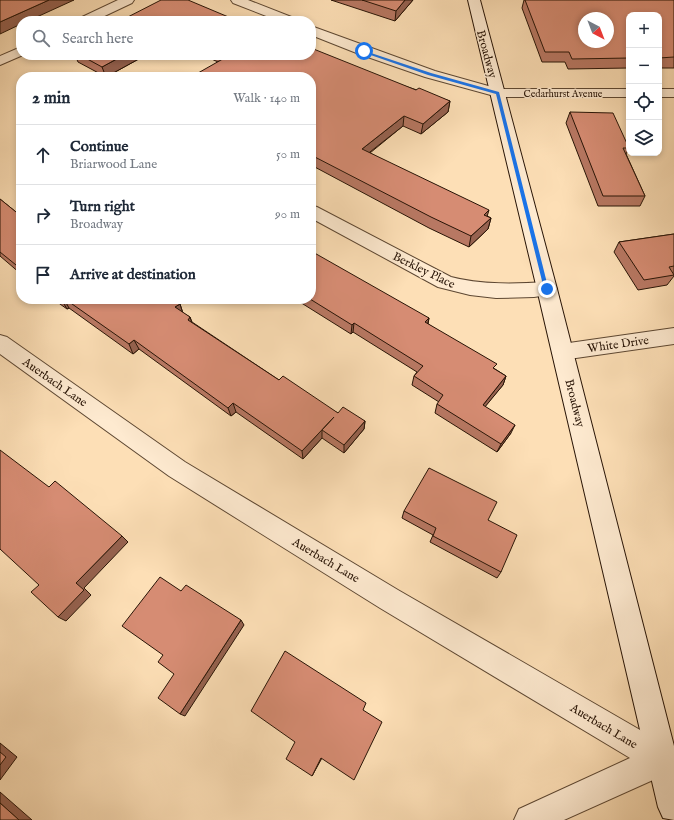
<!DOCTYPE html>
<html lang="en">
<head>
<meta charset="utf-8">
<style>
	:root { --surface:#fff; --page:#f6f6f7; --text:#1f2937; --muted:#747a83; --line:#e0e1e3 }
	body { margin:0; font-family:"IM FELL English",serif; background:var(--page); color:var(--text) }
	.controls { position:absolute; right:12px; top:12px; display:grid; overflow:hidden; border-radius:8px; box-shadow:0 2px 6px #0003 }
	.controls button { width:36px; height:36px; display:grid; place-items:center; padding:0; border:0; border-bottom:1px solid var(--line); background:var(--surface); color:var(--text); font:20px sans-serif }
	.compass { position:absolute; left:578px; top:12px; width:36px; height:36px; border-radius:50%; background:var(--surface); box-shadow:0 2px 6px #0003; rotate:138deg }
	.stop { position:absolute; width:12px; height:12px; margin:-9px; border:3px solid #1a73e8; border-radius:50%; background:#fff }
	.stop.end { background:#1a73e8; border-color:#fff; box-shadow:0 1px 4px #0008 }
	.list { margin:0; padding:0; list-style:none }
	h2 { display:flex; justify-content:space-between; align-items:center; height:52px; margin:0; padding:0 16px; font-size:17px }
	h2 small { font-size:13px; font-weight:400; color:var(--muted) }
	.list li { display:grid; grid-template-columns:26px 1fr auto; gap:12px; align-items:center; box-sizing:border-box; height:60px; padding:0 16px; border-top:1px solid var(--line) }
	.list b { display:block; font-size:15px; white-space:nowrap }
	.list p { margin:0; font-size:13px; white-space:nowrap; color:var(--muted) }
	.list em { font-size:13px; font-style:normal; color:var(--muted) }
	.icon { flex:none; width:22px; height:22px; fill:none; stroke:currentColor; stroke-width:2; stroke-linecap:round; stroke-linejoin:round }
	.map { position:relative; flex:none; width:674px; height:820px; overflow:hidden }
	.search { position:absolute; background:var(--surface); box-shadow:0 2px 6px #0003; left:16px; top:16px; width:300px; height:44px; display:flex; align-items:center; gap:10px; box-sizing:border-box; padding:0 14px; border-radius:16px; color:var(--muted); font-size:15px }
	.panel { position:absolute; background:var(--surface); box-shadow:0 2px 6px #0003; left:16px; top:72px; width:300px; height:232px; border-radius:16px }
	.map>svg:first-child { display:block }
	.lines { fill:none; stroke-linecap:round; stroke-linejoin:round }
	.minor-casing { stroke:#5d4732; stroke-width:2 }
	.secondary-casing { stroke:#281406; stroke-width:2 }
	.minor { fill:#feead0; fill-rule:evenodd }
	.secondary { fill:#feead0; fill-rule:evenodd }
	.wall { fill:#b87863; stroke:#281406 }
	.shaded-wall { fill:#966250; stroke:#281406 }
	.building { fill:#d68c73; stroke:#281406; fill-rule:evenodd }
	.route { fill:#1a73e8 }
	.labels { text-anchor:middle; stroke-width:3; stroke-linejoin:round; paint-order:stroke }
	.far-street-label { font-size:10px; fill:#281406; stroke:#feead0 }
	.street-label { font-size:12px; fill:#281406; stroke:#feead0 }
</style>
</head>
<body>
<div class="map">
<svg width="674" height="820" viewBox="0 0 674 820">
	<rect width="100%" height="100%" fill="#fddfb6"/>
	<filter id="stains"><feTurbulence type="fractalNoise" baseFrequency=".005" numOctaves="4"/><feColorMatrix values="0 0 0 0 .2 0 0 0 0 .09 0 0 0 0 .02 0 0 0 .5 -.17"/></filter>
	<radialGradient id="worn" r=".72"><stop offset=".6" stop-color="#630" stop-opacity="0"/><stop offset="1" stop-color="#630" stop-opacity=".3"/></radialGradient>
	<g class="lines">
		<defs>
			<path id="minor" d="M 118,0 L 134,0 L 132,3 L 94,21 L 78,21 L 80,18 Z
				M 231,0 L 248,0 L 294,18 L 296,21 L 279,21 L 233,3 Z
				M 311,26 L 435,71 L 499,89 L 629,89 L 629,97 L 498,97 L 425,77 L 359,54 L 311,35 Z
				M 21,47 L 21,55 L 23,55 L 0,65 L 0,56 Z
				M 659,89 L 674,89 L 674,97 L 659,97 Z
				M 311,205 L 317,207 L 451,277 C 482,285 515,284 547,282 L 554,284 L 557,289 L 554,294 L 534,297 L 496,298 L 470,295 L 438,287 L 311,218 Z
				M 674,328 L 674,344 L 562,360 L 555,358 L 552,352 L 555,346 L 562,344 Z
				M 0,335 L 7,337 L 185,462 L 398,590 L 673,749 L 674,768 L 673,771 L 564,820 L 514,820 L 519,809 L 630,758 L 380,608 L 169,476 L 0,354 Z"/>
			<path id="secondary" d="M 468,0 L 480,0 L 557,289 L 674,746 L 674,820 L 663,818 L 658,807 L 537,289 Z"/>
		</defs>
		<use href="#minor" class="minor-casing"/>
		<use href="#secondary" class="secondary-casing"/>
		<use href="#minor" class="minor"/>
		<use href="#secondary" class="secondary"/>
	</g>
	<path class="wall" d="M 331,0 L 413,0 L 395,21 Z
		M 524,0 L 674,0 L 674,68 L 659,68 L 659,15 L 629,15 L 629,68 L 568,69 L 565,62 L 542,62 L 522,8 Z
		M 75,55 L 146,55 L 106,77 L 78,62 Z
		M 203,55 L 311,55 L 450,101 L 448,112 L 421,134 L 403,126 L 370,153 L 491,218 L 488,229 L 469,247 L 429,228 L 311,165 L 311,77 L 218,62 Z
		M 570,112 L 629,148 L 626,154 L 645,196 L 640,206 L 598,206 L 566,123 Z
		M 0,199 L 21,216 L 21,274 L 0,256 Z
		M 674,234 L 674,276 L 667,285 L 638,290 L 614,252 L 619,242 Z
		M 53,299 L 173,299 L 180,304 L 183,313 L 190,317 L 192,322 L 279,380 L 338,413 L 365,421 L 364,429 L 344,453 L 322,438 L 303,459 L 236,412 L 231,416 L 139,349 L 133,354 L 69,308 L 67,309 Z
		M 295,299 L 311,299 L 429,318 L 428,324 L 495,369 L 506,376 L 503,385 L 485,406 L 511,433 L 497,452 L 435,413 L 437,404 L 439,402 L 412,385 L 414,376 L 417,372 L 353,332 L 351,334 Z
		M 404,511 L 488,520 L 501,572 L 497,578 L 430,542 L 433,535 L 402,518 Z"/>
	<path class="shaded-wall" d="M 49,0 L 74,0 L 28,21 L 21,21 L 21,24 L 0,34 L 0,22 Z
		M 405,0 L 413,0 L 395,21 L 396,11 Z
		M 124,55 L 146,55 L 106,77 L 102,67 Z
		M 450,101 L 448,112 L 421,134 L 423,124 Z
		M 404,116 L 403,126 L 361,159 L 362,149 Z
		M 489,210 L 486,220 L 484,215 Z
		M 491,218 L 488,229 L 469,247 L 471,236 Z
		M 61,299 L 64,299 L 69,308 L 67,309 Z
		M 180,304 L 183,314 L 175,307 Z
		M 190,317 L 193,327 L 188,320 Z
		M 429,318 L 427,327 L 425,322 Z
		M 354,323 L 353,332 L 351,334 L 352,325 Z
		M 134,340 L 139,349 L 133,354 L 129,344 Z
		M 506,376 L 503,385 L 480,413 L 483,405 Z
		M 233,403 L 236,412 L 231,416 L 228,408 Z
		M 334,417 L 322,430 L 322,438 L 303,459 L 302,451 Z
		M 365,421 L 364,429 L 344,453 L 344,445 Z
		M 515,425 L 511,433 L 497,452 L 501,444 Z
		M 122,536 L 128,542 L 84,588 L 91,595 L 66,621 L 58,617 L 76,583 Z
		M 241,620 L 244,625 L 185,716 L 180,714 Z
		M 0,743 L 17,757 L 0,780 Z
		M 321,758 L 322,758 L 312,776 Z
		M 0,792 L 32,820 L 19,820 L 0,803 Z"/>
	<path class="building" d="M 0,0 L 49,0 L 0,22 Z
		M 161,0 L 188,0 L 238,21 L 120,21 Z
		M 362,0 L 405,0 L 396,11 Z
		M 525,0 L 674,0 L 674,57 L 659,58 L 659,15 L 629,15 L 629,58 L 572,59 L 569,52 L 545,52 ZM 584,18 L 608,18 L 608,42 L 584,42 Z
		M 311,48 L 416,90 L 419,88 L 450,101 L 423,124 L 404,116 L 362,149 L 489,210 L 484,215 L 491,218 L 471,236 L 431,217 L 311,155 L 311,77 L 191,77 L 228,56 L 224,55 L 311,55 Z
		M 80,55 L 124,55 L 102,67 Z
		M 570,112 L 613,113 L 629,148 L 623,148 L 645,196 L 603,196 Z
		M 0,199 L 21,216 L 21,269 L 0,252 Z
		M 674,234 L 674,266 L 669,267 L 674,275 L 644,280 L 619,242 Z
		M 311,251 L 429,318 L 425,322 L 497,364 L 493,368 L 506,376 L 483,405 L 515,425 L 501,444 L 437,404 L 443,395 L 414,376 L 423,366 L 354,323 L 352,325 L 310,299 L 311,299 Z
		M 65,299 L 173,299 L 180,304 L 175,307 L 190,317 L 188,320 L 279,380 L 283,376 L 338,413 L 343,407 L 365,421 L 344,445 L 322,430 L 334,417 L 302,451 L 233,403 L 228,408 L 134,340 L 129,344 Z
		M 0,450 L 49,487 L 55,481 L 122,536 L 76,583 L 84,590 L 58,617 L 31,592 L 39,585 L 0,549 Z
		M 429,468 L 497,502 L 488,520 L 517,535 L 501,572 L 433,536 L 436,528 L 404,511 Z
		M 160,577 L 181,591 L 186,585 L 241,620 L 180,714 L 158,698 L 174,674 L 158,662 L 163,655 L 122,626 Z
		M 285,651 L 366,703 L 363,710 L 382,722 L 354,780 L 321,758 L 312,776 L 286,759 L 295,742 L 251,711 Z
		M 0,752 L 6,757 L 0,765 Z
		M 0,803 L 19,820 L 0,820 Z"/>
	<path class="route" d="M 362,50 L 431,73 L 499,92 L 549,291 L 544,289 L 496,94 L 428,75 L 362,52 Z"/>
	<g class="labels">
		<g class="far-street-label">
			<text x="563" y="97">Cedarhurst Avenue</text>
		</g>
		<g class="street-label">
			<text transform="translate(487 54) rotate(75)" y="4">Broadway</text>
			<text transform="translate(424 270) rotate(26)" y="4">Berkley Place</text>
			<text transform="translate(618 344) rotate(-8)" y="4">White Drive</text>
			<text transform="translate(55 382) rotate(35)" y="4">Auerbach Lane</text>
			<text transform="translate(575 403) rotate(76)" y="4">Broadway</text>
			<text transform="translate(326 560) rotate(31)" y="4">Auerbach Lane</text>
			<text transform="translate(604 726) rotate(31)" y="4">Auerbach Lane</text>
		</g>
	</g>
	<rect width="100%" height="100%" filter="url(#stains)"/>
	<rect width="100%" height="100%" fill="url(#worn)"/>
</svg>
<div class="controls">
<button>+</button>
<button>−</button>
<button><svg class="icon" aria-label="locate" viewBox="0 0 24 24"><circle cx="12" cy="12" r="6"/><path d="M12 2v4M12 18v4M2 12h4M18 12h4"/></svg></button>
<button><svg class="icon" aria-label="layers" viewBox="0 0 24 24"><path d="M12 4l9 5-9 5-9-5zM3 14l9 5 9-5"/></svg></button>
</div>
<svg class="compass" viewBox="-18 -18 36 36"><path d="M0-13l5 13h-10z" fill="#e53935"/><path d="M0 13l5-13h-10z" fill="#747a83"/></svg>
<div class="stop" style="left:364px;top:51px"></div>
<div class="stop end" style="left:547px;top:289px"></div>
<div class="search"><svg class="icon" aria-label="search" viewBox="0 0 24 24"><circle cx="10" cy="10" r="6"/><path d="M15 15l6 6"/></svg>Search here</div>
<section class="panel">
<h2>2 min<small>Walk · 140 m</small></h2>
<ul class="list">
<li><svg class="icon" aria-label="ahead" viewBox="0 0 24 24"><path d="M12 20V5M6 11l6-6 6 6"/></svg><div><b>Continue</b><p>Briarwood Lane</p></div><em>50 m</em></li>
<li><svg class="icon" aria-label="right" viewBox="0 0 24 24"><path d="M7 20v-9h11M14 6l5 5-5 5"/></svg><div><b>Turn right</b><p>Broadway</p></div><em>90 m</em></li>
<li><svg class="icon" aria-label="arrive" viewBox="0 0 24 24"><path d="M6 21V4h12l-3 4 3 4H6"/></svg><div><b>Arrive at destination</b></div></li>
</ul>
</section>
</div>
</body>
</html>
